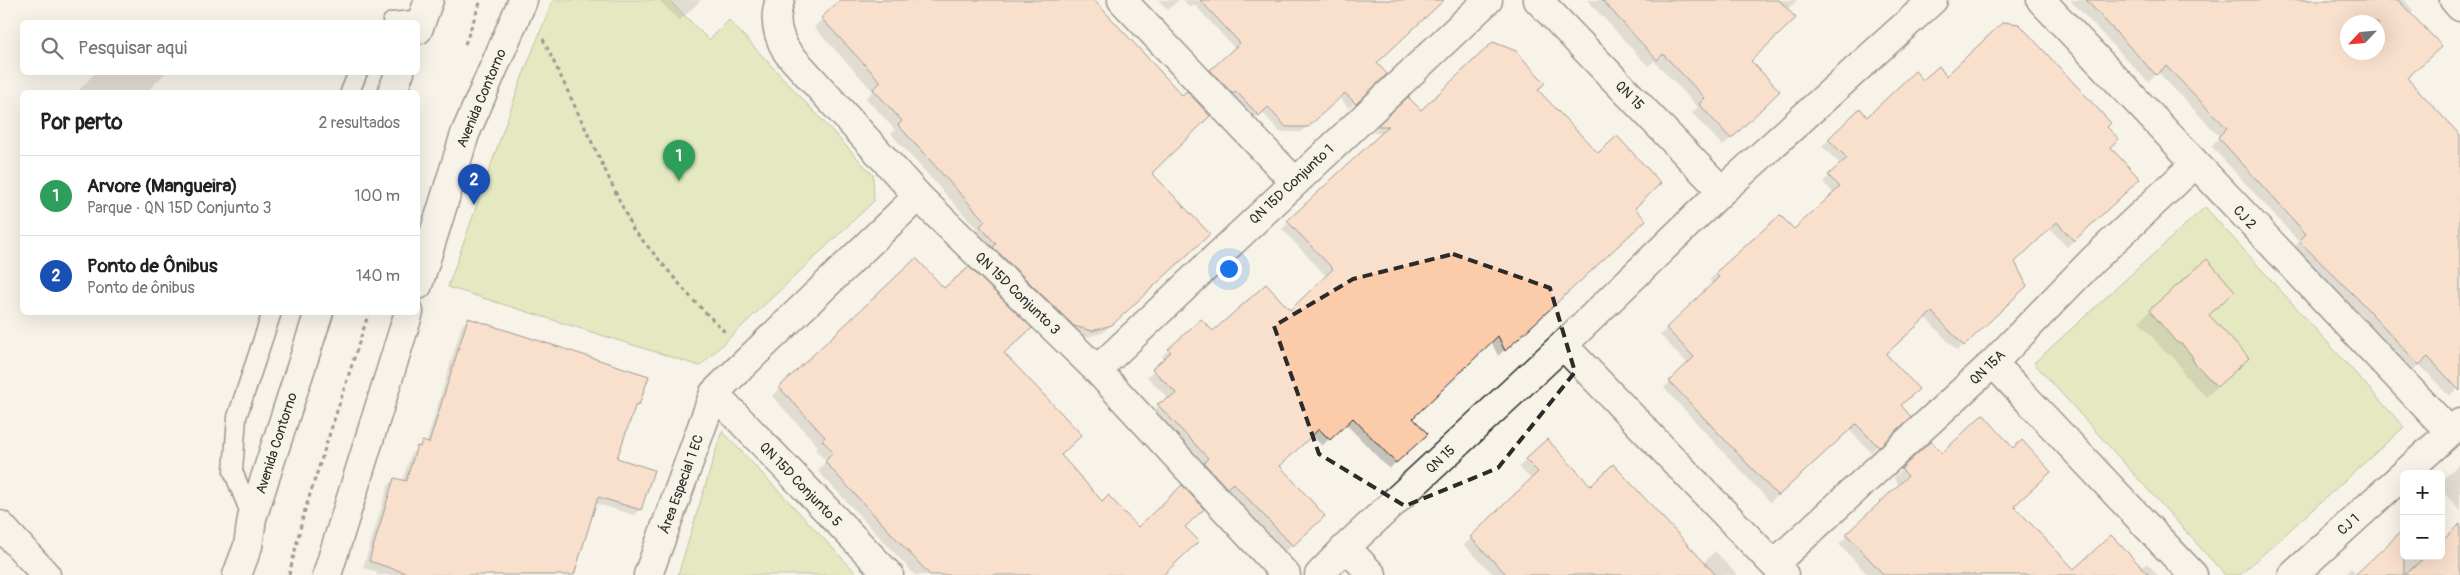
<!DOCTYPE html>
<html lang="pt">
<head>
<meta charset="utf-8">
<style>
	:root { --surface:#fff; --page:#f2f2f2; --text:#202124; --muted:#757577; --line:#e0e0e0; --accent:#1a73e8 }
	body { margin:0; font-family:Pangolin,sans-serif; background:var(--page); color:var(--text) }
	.controls { position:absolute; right:15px; bottom:15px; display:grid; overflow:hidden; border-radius:8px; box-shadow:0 5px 20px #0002 }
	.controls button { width:45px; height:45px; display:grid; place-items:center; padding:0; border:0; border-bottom:1px solid var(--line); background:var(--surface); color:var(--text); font:25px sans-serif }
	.compass { position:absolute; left:2340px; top:15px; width:45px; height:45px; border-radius:50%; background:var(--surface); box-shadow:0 5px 20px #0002; rotate:244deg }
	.you { position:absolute; left:1228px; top:268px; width:18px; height:18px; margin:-12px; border:4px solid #fff; border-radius:50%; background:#1a73e8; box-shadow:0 0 0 8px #1a73e833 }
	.badge { display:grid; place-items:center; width:32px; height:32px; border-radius:50%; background:var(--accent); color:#fff; font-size:16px; font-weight:700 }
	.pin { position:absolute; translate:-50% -41px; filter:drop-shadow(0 1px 2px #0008) }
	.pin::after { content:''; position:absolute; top:26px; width:18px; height:15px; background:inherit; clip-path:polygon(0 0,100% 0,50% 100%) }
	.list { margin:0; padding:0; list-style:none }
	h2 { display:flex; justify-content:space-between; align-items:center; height:65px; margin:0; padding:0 20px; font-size:21px }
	h2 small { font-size:16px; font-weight:400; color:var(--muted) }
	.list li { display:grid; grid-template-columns:32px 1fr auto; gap:15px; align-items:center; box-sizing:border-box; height:80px; padding:0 20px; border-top:1px solid var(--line) }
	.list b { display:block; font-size:19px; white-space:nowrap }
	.list p { margin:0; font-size:16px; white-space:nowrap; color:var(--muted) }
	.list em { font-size:16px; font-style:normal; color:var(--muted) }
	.icon { flex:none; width:28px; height:28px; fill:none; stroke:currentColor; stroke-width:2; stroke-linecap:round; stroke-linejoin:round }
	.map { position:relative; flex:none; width:2460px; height:575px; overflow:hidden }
	.search { position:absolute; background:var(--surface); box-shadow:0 5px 20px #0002; left:20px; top:20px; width:400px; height:55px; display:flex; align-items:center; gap:12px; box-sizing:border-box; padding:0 18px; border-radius:8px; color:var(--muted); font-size:19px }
	.panel { position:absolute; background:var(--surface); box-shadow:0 5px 20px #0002; left:20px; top:90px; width:400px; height:225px; border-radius:8px }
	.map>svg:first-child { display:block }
	.green { fill:#ccde92; stroke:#7c845e }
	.shadow { fill:#0003; fill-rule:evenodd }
	.building { fill:#fbcbaa; stroke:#2b2b2b; fill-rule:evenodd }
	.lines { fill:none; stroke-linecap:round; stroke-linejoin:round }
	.lane-casing { stroke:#2b2b2b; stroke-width:21 }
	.street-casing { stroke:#2b2b2b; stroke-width:31 }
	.secondary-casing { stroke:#2b2b2b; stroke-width:31 }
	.path { stroke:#2b2b2b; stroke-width:3; stroke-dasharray:4 4; stroke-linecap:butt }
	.lane { stroke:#f7f3e8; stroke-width:18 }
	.street { stroke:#f7f3e8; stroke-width:28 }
	.secondary { stroke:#f7f3e8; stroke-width:28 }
	.marked { fill:none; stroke:#2b2b2b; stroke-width:4; stroke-dasharray:10 6; stroke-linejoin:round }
	.labels { text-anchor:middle; stroke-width:4.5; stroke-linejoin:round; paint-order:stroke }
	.street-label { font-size:14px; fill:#2b2b2b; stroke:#f7f3e8 }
</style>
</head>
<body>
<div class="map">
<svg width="2460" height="575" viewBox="0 0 2460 575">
	<rect width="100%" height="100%" fill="#f7f3e8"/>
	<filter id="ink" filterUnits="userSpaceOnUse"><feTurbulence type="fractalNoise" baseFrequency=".02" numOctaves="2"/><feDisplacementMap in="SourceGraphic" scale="10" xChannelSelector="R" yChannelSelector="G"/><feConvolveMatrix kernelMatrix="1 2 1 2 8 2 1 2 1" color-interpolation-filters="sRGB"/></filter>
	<g filter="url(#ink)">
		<path class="green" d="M 553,0 L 669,0 L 709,40 L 729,20 L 873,175 L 874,201 L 700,366 L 448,287 L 521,80 Z
			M 2205,207 L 2404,427 L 2240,575 L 2225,575 L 2034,363 Z
			M 722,431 L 858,575 L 678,575 Z"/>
		<path class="shadow" d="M 659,0 L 701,0 L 679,21 Z
			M 842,0 L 1086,0 L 1151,173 L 1201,242 L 1102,333 L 1083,338 L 973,235 L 978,230 L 891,134 L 895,130 L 866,98 L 873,91 L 814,27 Z
			M 1158,0 L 1179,0 L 1168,10 Z
			M 1183,0 L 1443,0 L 1375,63 L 1385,74 L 1349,108 L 1339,97 L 1301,132 L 1280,132 L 1262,112 L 1253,120 L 1205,76 L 1235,49 L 1194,4 L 1190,8 Z
			M 1587,0 L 1797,0 L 1787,10 L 1749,61 L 1779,91 L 1723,146 L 1692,113 L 1698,107 L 1654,61 L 1648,66 Z
			M 2070,0 L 2404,0 L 2413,10 L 2410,14 L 2406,78 L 2460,136 L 2460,386 L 2449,396 L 2419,364 L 2411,372 L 2292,249 L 2299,242 L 2211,146 L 2220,137 L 2158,72 L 2148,82 ZM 2348,22 L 2378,22 L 2378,52 L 2348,52 Z
			M 96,72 L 165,72 L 165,73 L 147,92 L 77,92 Z
			M 1946,77 L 2105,127 L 2108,148 L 2132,186 L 2067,247 L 2049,228 L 2014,262 L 2025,286 L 1957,351 L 1925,317 L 1885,355 L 1903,424 L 1871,452 L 1849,430 L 1770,502 L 1664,388 L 1688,364 L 1660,335 L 1713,284 L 1709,280 L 1716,274 L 1794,231 L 1834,194 L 1823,182 L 1841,165 L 1822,146 L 1859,110 L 1867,118 L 1923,82 Z
			M 1536,90 L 1633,208 L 1637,227 L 1498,356 L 1491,341 L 1411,418 L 1419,441 L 1389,469 L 1345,423 L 1322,446 L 1312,435 L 1278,466 L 1323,516 L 1286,551 L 1226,488 L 1220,494 L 1151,411 L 1169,399 L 1147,377 L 1165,359 L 1162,356 L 1169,350 L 1213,333 L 1290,312 L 1327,277 L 1282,229 L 1384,133 L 1373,133 L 1408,99 L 1421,112 Z
			M 2150,311 L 2236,369 L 2206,397 L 2182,372 L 2181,367 L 2172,356 L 2165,352 L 2139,321 Z
			M 468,319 L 638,404 L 632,411 L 615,459 L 640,509 L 634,515 L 594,503 L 572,575 L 376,575 L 377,572 L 363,568 L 388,486 L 394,479 L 402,482 L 411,454 L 423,442 L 426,444 L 462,325 Z
			M 1003,353 L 1059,456 L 1102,503 L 1138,528 L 1184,527 L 1162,575 L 915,575 L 818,471 L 826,461 L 815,449 L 818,446 L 772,396 L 780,388 Z
			M 1931,443 L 1941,455 L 2013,507 L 2074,571 L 2141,568 L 2147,563 L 2158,575 L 1868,575 L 1839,544 L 1900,485 L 1893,478 Z
			M 1526,460 L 1591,487 L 1704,562 L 1715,551 L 1737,575 L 1494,575 L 1464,545 L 1532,480 L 1519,467 Z
			M 2460,463 L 2460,510 L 2441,490 L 2441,481 Z
			M 2460,526 L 2460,575 L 2344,575 L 2351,568 L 2357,575 L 2404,556 L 2441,556 Z"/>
		<path class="building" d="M 840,0 L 1094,0 L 1182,95 L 1187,91 L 1210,116 L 1152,173 L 1210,234 L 1112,325 L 1092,331 L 1074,326 L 993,247 L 996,244 L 980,226 L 985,221 L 898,125 L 902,121 L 873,89 L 881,82 L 821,18 Z
			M 1200,0 L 1444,0 L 1377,63 L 1387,74 L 1356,104 L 1345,93 L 1308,127 L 1286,127 L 1268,107 L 1259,116 L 1236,91 L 1233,94 L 1210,70 L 1240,43 Z
			M 1602,0 L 1779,0 L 1796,18 L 1751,61 L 1780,91 L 1731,139 L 1699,104 L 1705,98 L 1663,54 L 1657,60 Z
			M 2086,0 L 2398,0 L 2442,46 L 2407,78 L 2460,135 L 2460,391 L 2428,357 L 2419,365 L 2360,301 L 2299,241 L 2306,234 L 2218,137 L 2227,128 L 2166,66 L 2156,75 ZM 2348,22 L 2378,22 L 2378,52 L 2348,52 Z
			M 2003,22 L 2019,24 L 2111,123 L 2107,127 L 2119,139 L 2110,147 L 2140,179 L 2074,241 L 2057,222 L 2015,262 L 2027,286 L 1964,346 L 1932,312 L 1886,354 L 1919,389 L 1901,405 L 1911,417 L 1879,447 L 1856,424 L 1778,496 L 1669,381 L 1694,357 L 1666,328 L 1719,277 L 1715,273 L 1780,215 L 1794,229 L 1840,187 L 1828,175 L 1847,158 L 1828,139 L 1860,108 L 1867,117 L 1915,71 L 1923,80 L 1939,66 L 1946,76 Z
			M 1493,42 L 1516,51 L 1545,83 L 1538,90 L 1598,153 L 1617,136 L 1661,183 L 1635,208 L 1646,220 L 1505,351 L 1498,336 L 1413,418 L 1428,434 L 1396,463 L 1353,418 L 1330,440 L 1319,429 L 1280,466 L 1325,516 L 1293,546 L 1233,483 L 1227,488 L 1204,463 L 1208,458 L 1157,404 L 1177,394 L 1152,369 L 1171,352 L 1168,349 L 1201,319 L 1213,331 L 1266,284 L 1290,310 L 1333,269 L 1287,221 L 1389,126 L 1377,126 L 1408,97 L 1421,110 Z
			M 916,258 L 944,288 L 969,267 L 1032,328 L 1004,353 L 1082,435 L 1061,455 L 1102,501 L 1108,495 L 1138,527 L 1182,485 L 1204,509 L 1185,527 L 1199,541 L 1163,575 L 930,575 L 825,462 L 833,452 L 822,440 L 825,437 L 779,387 Z
			M 2207,259 L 2235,291 L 2209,315 L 2249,358 L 2217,387 L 2193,361 L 2192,356 L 2183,345 L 2176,342 L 2149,310 Z
			M 468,318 L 649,376 L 639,405 L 636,404 L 617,458 L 654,470 L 641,510 L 598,497 L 574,575 L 412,575 L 369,561 L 394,478 L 406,481 L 417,446 L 420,447 L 422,441 L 429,443 Z
			M 1983,414 L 2013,448 L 2022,440 L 2051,472 L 2014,506 L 2074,569 L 2111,535 L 2149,575 L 1884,575 L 1846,534 L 1908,476 L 1901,469 L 1931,441 L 1942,453 Z
			M 1547,439 L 1591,486 L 1613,464 L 1716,575 L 1507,575 L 1470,537 L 1538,472 L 1525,459 Z
			M 2460,524 L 2460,575 L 2405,575 L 2426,556 L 2441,556 L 2441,542 Z
			M 2404,529 L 2404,575 L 2355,575 Z"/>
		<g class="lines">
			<defs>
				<path id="lane" d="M 392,22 L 422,19
					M 350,92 L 358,72
					M 252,518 L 233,471 L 237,417 L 272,312"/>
				<path id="street" d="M 780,0 C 773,19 777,35 787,52 L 918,196 L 1097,370 L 1286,575
					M 1122,0 L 1294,181
					M 1538,0 L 1722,191
					M 2041,0 L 2450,432
					M 2454,0 L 2460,7
					M 1563,345 L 1784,575
					M 1993,363 L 2193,575
					M 1097,370 L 1488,0
					M 714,393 L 889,575
					M 2404,474 L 2460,423
					M 0,525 L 46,575
					M 1346,547 L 1372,575
					M 1774,564 L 1993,363 L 2093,260 L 2195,164
					M 648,575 L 714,393 L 918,196
					M 1319,575 L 1346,547 L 1563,345 L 1722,191 L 1933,0
					M 2293,575 L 2404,474"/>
				<path id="secondary" d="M 418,30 L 429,0
					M 392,92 L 400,72
					M 418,285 L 465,134 L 523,0
					M 237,575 L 248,546 L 252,518 L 319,312
					M 327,575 L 409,312"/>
			</defs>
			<use href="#lane" class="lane-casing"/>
			<use href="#street" class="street-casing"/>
			<use href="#secondary" class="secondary-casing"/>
			<path class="path" d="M 543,39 L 633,229 L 693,300 L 727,334
				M 465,44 L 481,0
				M 289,575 L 304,513 L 369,312"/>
			<use href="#lane" class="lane"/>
			<use href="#street" class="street"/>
			<use href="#secondary" class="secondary"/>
		</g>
	</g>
	<path d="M0 0H2460V575H0ZM 1453,254 L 1550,288 L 1575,372 L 1498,468 L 1405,506 L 1319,454 L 1274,326 L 1353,279 Z" fill="#f7f3e8" fill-opacity=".55" fill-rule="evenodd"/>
	<path class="marked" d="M 1453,254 L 1550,288 L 1575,372 L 1498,468 L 1405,506 L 1319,454 L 1274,326 L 1353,279 Z"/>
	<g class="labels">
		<g class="street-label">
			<text transform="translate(1630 95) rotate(46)" y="5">QN 15</text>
			<text transform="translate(481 98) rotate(-67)" y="5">Avenida Contorno</text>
			<text transform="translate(1291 184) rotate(-43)" y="5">QN 15D Conjunto 1</text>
			<text transform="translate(2245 217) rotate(47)" y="5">CJ 2</text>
			<text transform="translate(1018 293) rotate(44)" y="5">QN 15D Conjunto 3</text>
			<text transform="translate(1987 367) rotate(-44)" y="5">QN 15A</text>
			<text transform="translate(276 443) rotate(-72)" y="5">Avenida Contorno</text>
			<text transform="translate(1440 459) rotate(-43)" y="5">QN 15</text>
			<text transform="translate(681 484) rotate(-70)" y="5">Área Especial 1 EC</text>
			<text transform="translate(801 484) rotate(46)" y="5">QN 15D Conjunto 5</text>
			<text transform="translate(2348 524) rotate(-42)" y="5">CJ 1</text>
		</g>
	</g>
</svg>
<div class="controls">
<button>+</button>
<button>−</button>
</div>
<svg class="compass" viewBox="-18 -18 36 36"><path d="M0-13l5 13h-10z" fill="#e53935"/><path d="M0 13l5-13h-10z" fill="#757577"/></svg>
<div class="you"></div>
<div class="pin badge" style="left:679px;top:181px;background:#2e9e5b">1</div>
<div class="pin badge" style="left:474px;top:205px;background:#1a4fb4">2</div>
<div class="search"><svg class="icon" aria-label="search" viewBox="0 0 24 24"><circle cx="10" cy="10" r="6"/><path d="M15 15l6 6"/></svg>Pesquisar aqui</div>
<section class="panel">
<h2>Por perto<small>2 resultados</small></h2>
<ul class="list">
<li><span class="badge" style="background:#2e9e5b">1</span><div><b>Arvore (Mangueira)</b><p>Parque · QN 15D Conjunto 3</p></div><em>100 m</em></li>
<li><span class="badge" style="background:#1a4fb4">2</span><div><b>Ponto de Ônibus</b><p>Ponto de ônibus</p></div><em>140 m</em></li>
</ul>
</section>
</div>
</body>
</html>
